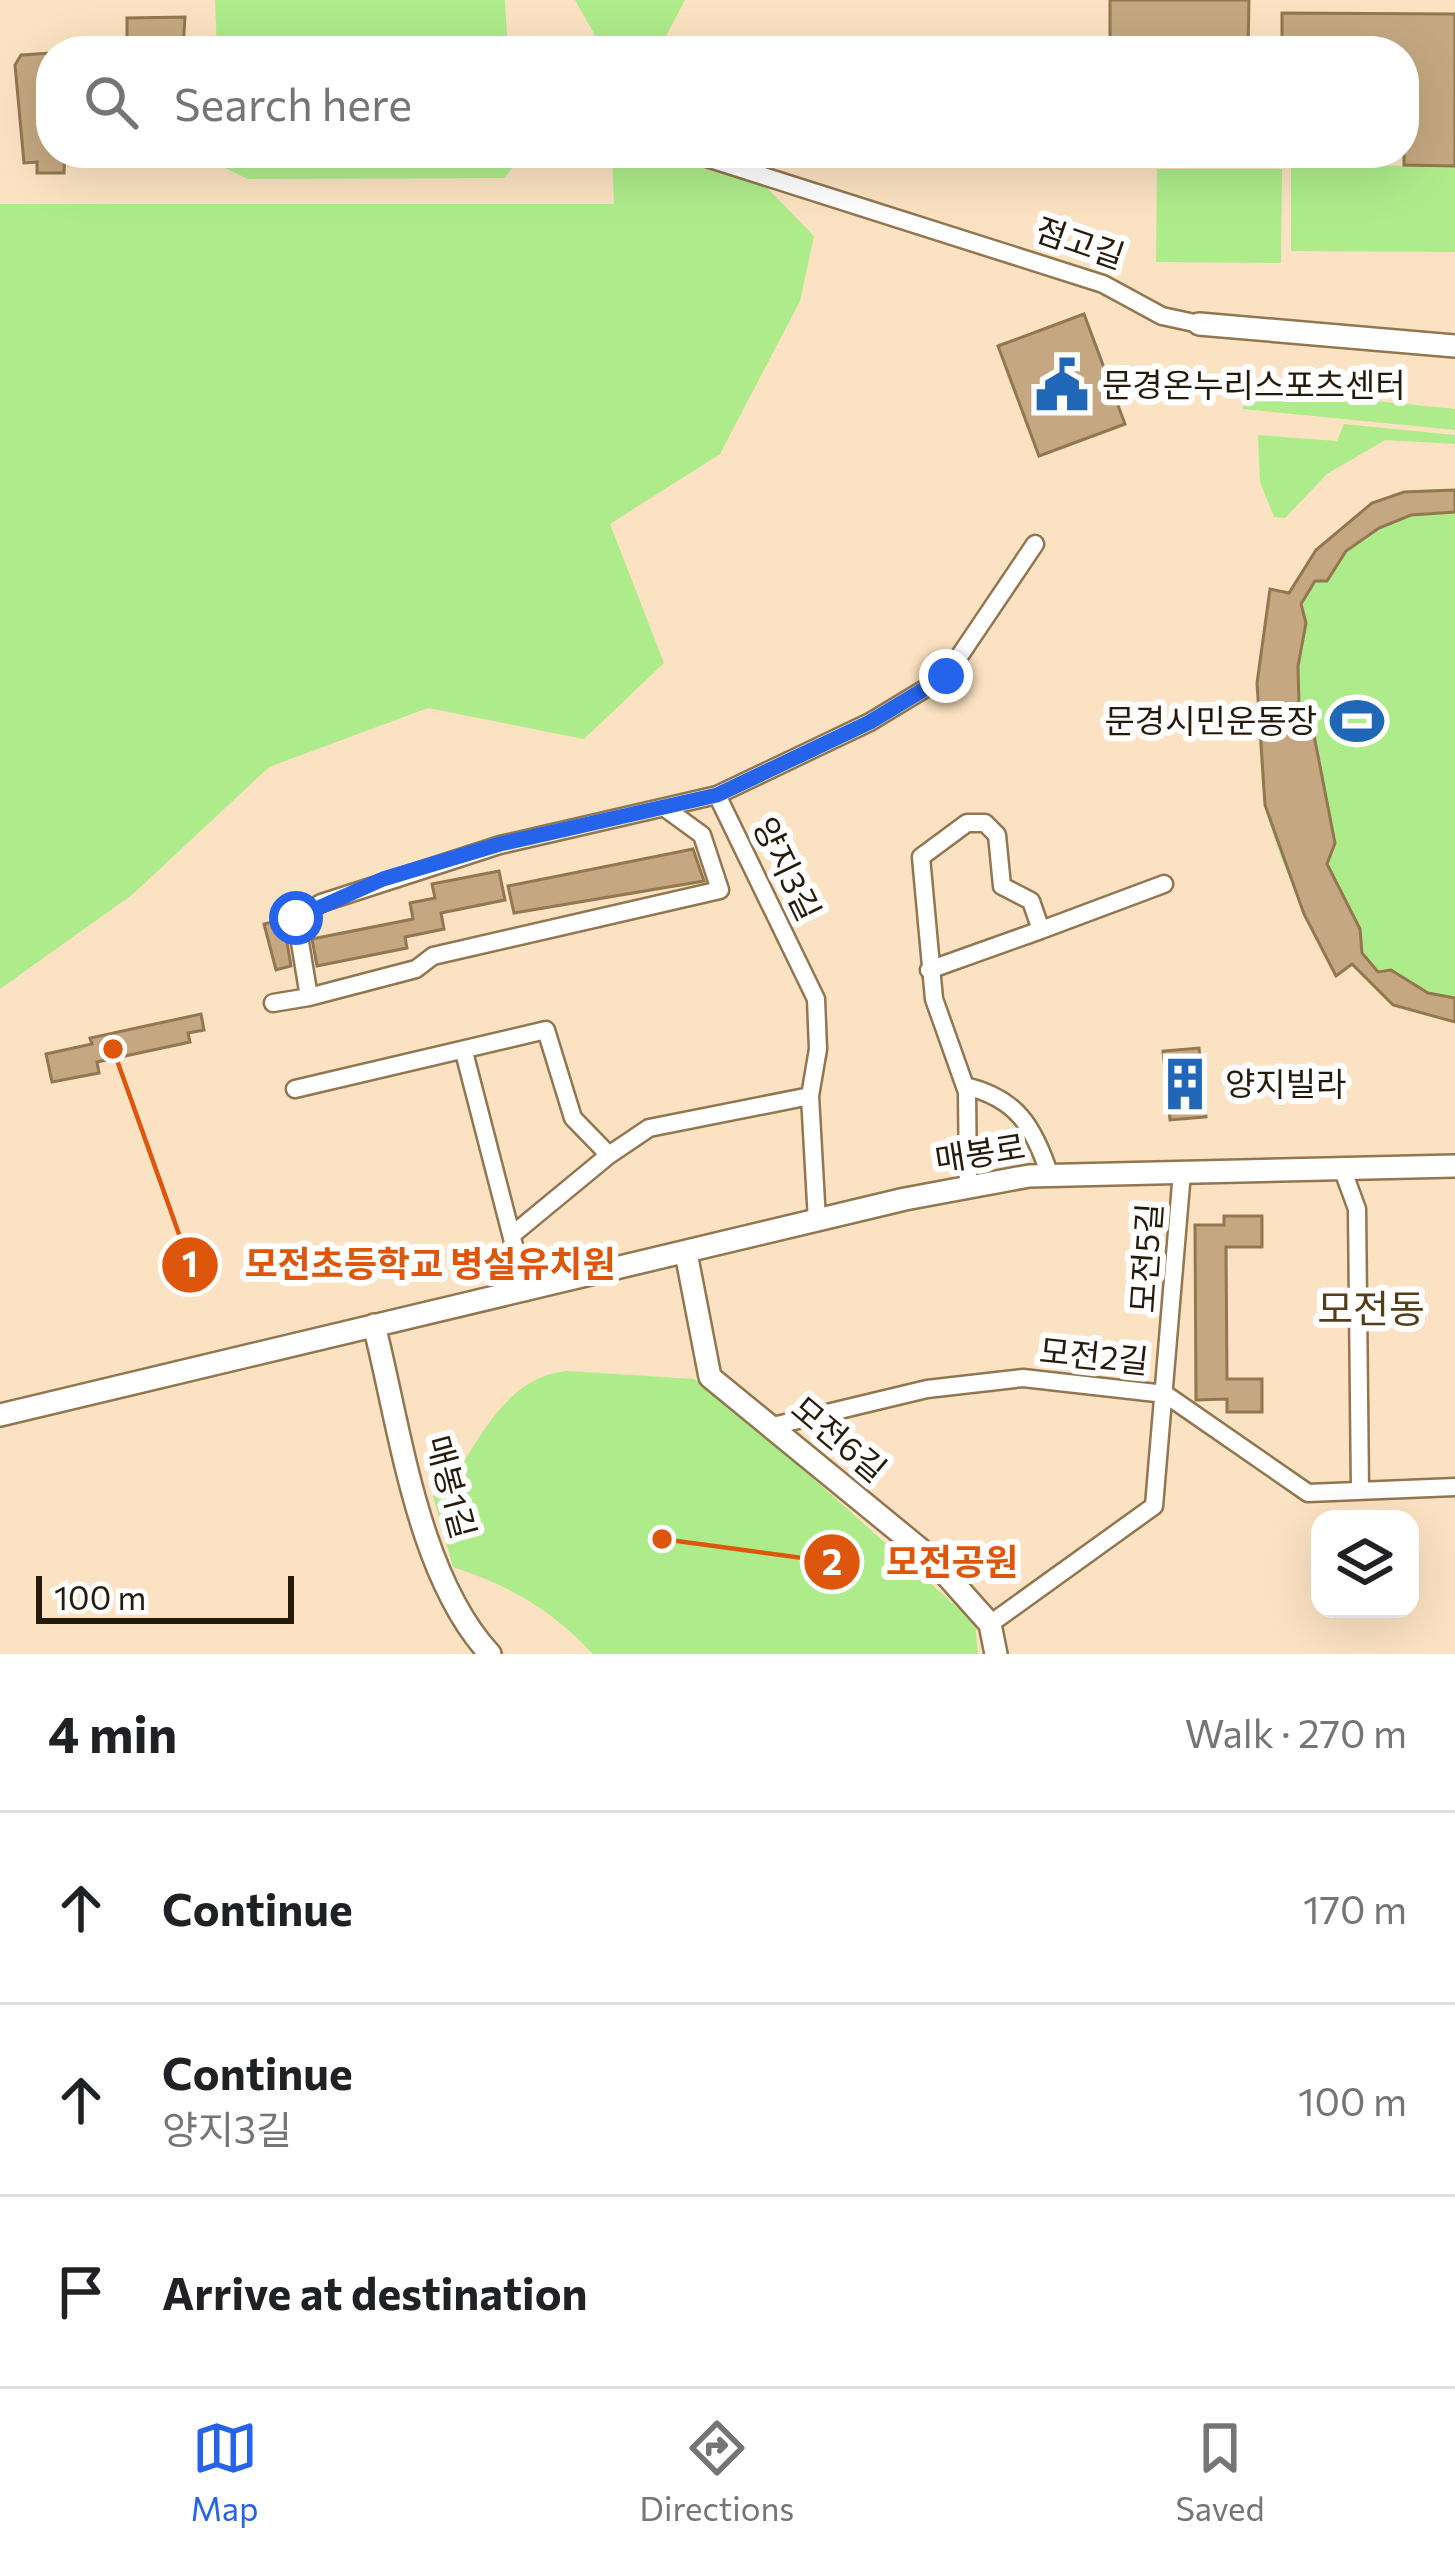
<!DOCTYPE html>
<html lang="en">
<head>
<meta charset="utf-8">
<style>
	:root { --surface:#fff; --page:#f6f6f6; --text:#202124; --muted:#757577; --line:#e0e0e0; --accent:#2563eb }
	body { margin:0; font-family:Commissioner,"Noto Sans KR",sans-serif; background:var(--page); color:var(--text) }
	.controls { position:absolute; right:36px; bottom:36px; display:grid; overflow:hidden; border-radius:24px; box-shadow:0 12px 48px #0002 }
	.controls button { width:108px; height:108px; display:grid; place-items:center; padding:0; border:0; border-bottom:3px solid var(--line); background:var(--surface); color:var(--text); font:60px sans-serif }
	.scale { position:absolute; left:36px; bottom:30px; width:258px; box-sizing:border-box; padding-left:12px; border:6px solid #261b0b; border-top:0; font-size:33px; line-height:42px; white-space:nowrap; color:#261b0b; -webkit-text-stroke:9px #fff; paint-order:stroke }
	.stop { position:absolute; width:36px; height:36px; margin:-27px; border:9px solid #2563eb; border-radius:50%; background:#fff }
	.stop.end { background:#2563eb; border-color:#fff; box-shadow:0 3px 12px #0008 }
	.list { margin:0; padding:0; list-style:none }
	h2 { display:flex; justify-content:space-between; align-items:center; height:156px; margin:0; padding:0 48px; font-size:51px }
	h2 small { font-size:39px; font-weight:400; color:var(--muted) }
	.list li { display:grid; grid-template-columns:78px 1fr auto; gap:36px; align-items:center; box-sizing:border-box; height:192px; padding:0 48px; border-top:3px solid var(--line) }
	.list b { display:block; font-size:45px; white-space:nowrap }
	.list p { margin:0; font-size:39px; white-space:nowrap; color:var(--muted) }
	.list em { font-size:39px; font-style:normal; color:var(--muted) }
	.icon { flex:none; width:66px; height:66px; fill:none; stroke:currentColor; stroke-width:2; stroke-linecap:round; stroke-linejoin:round }
	.map { position:relative; flex:none; width:1455px; height:1654px; overflow:hidden }
	.search { position:absolute; background:var(--surface); box-shadow:0 12px 48px #0002; left:36px; right:36px; top:36px; height:132px; display:flex; align-items:center; gap:30px; box-sizing:border-box; padding:0 42px; border-radius:48px; color:var(--muted); font-size:45px }
	.sheet { height:732px; background:var(--surface) }
	nav { display:flex; justify-content:space-around; align-items:center; box-sizing:border-box; height:168px; border-top:3px solid var(--line); background:var(--surface); font-size:33px; color:var(--muted) }
	nav a { display:grid; justify-items:center; gap:6px }
	nav .on { color:var(--accent) }
	.map>svg:first-child { display:block }
	.green { fill:#aeec8b }
	.building { fill:#c5a881; stroke:#927751; stroke-width:3 }
	.lines { fill:none; stroke-linecap:round; stroke-linejoin:round }
	.minor-casing { stroke:#917650; stroke-width:21 }
	.tertiary-casing { stroke:#917650; stroke-width:26 }
	.minor { stroke:#fff; stroke-width:16 }
	.tertiary { stroke:#fff; stroke-width:21 }
	.route { stroke:#2563eb; stroke-width:15 }
	.labels { text-anchor:middle; stroke-width:12; stroke-linejoin:round; paint-order:stroke }
	.street-label { font-size:33px; fill:#261b0b; stroke:#fff }
	.poi-label { font-size:33px; fill:#261b0b; stroke:#fff; text-anchor:start }
	.quarter-label { font-size:39px; fill:#563d18; stroke:#fff }
	.leader { fill:none; stroke:#de560c; stroke-width:4.5 }
	.callout-dot { fill:#de560c; stroke:#fff; stroke-width:4.5 }
	.mark-label { font-size:36px; text-anchor:middle; font-weight:bold; fill:#fff }
	.callout-label { font-size:36px; text-anchor:middle; font-weight:bold; fill:#de560c; stroke:#fff; stroke-width:12; stroke-linejoin:round; paint-order:stroke }
</style>
</head>
<body>
<div class="map">
<svg width="1455" height="1654" viewBox="0 0 1455 1654">
	<rect width="100%" height="100%" fill="#fbe2c2"/>
	<path class="green" d="M 215,0 L 505,0 L 508,51 L 217,51 Z
		M 575,0 L 685,0 L 658,51 L 604,51 Z
		M 221,153 L 514,153 L 515,165 L 504,178 L 248,179 L 223,167 Z
		M 612,153 L 733,153 L 814,236 L 800,301 L 720,454 L 610,524 L 664,663 L 584,739 L 428,708 L 269,767 L 133,894 L 0,989 L 0,204 L 614,204 Z
		M 1291,165 L 1455,166 L 1455,252 L 1291,251 Z
		M 1157,169 L 1282,169 L 1281,263 L 1156,262 Z
		M 1244,388 L 1455,409 L 1455,430 L 1243,409 Z
		M 1344,424 L 1455,435 L 1455,444 L 1385,440 L 1327,474 L 1285,518 L 1274,517 L 1260,482 L 1258,435 L 1337,441 Z
		M 1455,490 L 1455,1022 L 1405,1008 L 1352,965 L 1336,976 C 1313,932 1269,842 1263,794 C 1255,725 1260,658 1270,589 L 1289,593 C 1327,531 1376,482 1455,490 Z
		M 567,1371 L 694,1379 L 724,1399 L 975,1623 L 978,1654 L 593,1654 C 552,1610 509,1585 453,1567 L 433,1496 L 448,1486 C 479,1441 506,1376 567,1371 Z"/>
	<path class="building" d="M 1110,0 L 1249,0 L 1248,51 L 1110,51 Z
		M 1282,13 L 1455,14 L 1455,166 L 1404,165 L 1404,51 L 1282,51 Z
		M 185,17 L 183,49 L 127,51 L 127,18 Z
		M 51,53 L 51,153 L 65,153 L 64,173 L 37,173 L 37,162 L 24,163 L 15,65 L 21,55 Z
		M 1084,314 L 1125,424 L 1039,456 L 998,346 Z
		M 1455,490 L 1455,512 L 1411,515 L 1379,528 L 1346,551 L 1327,581 L 1315,581 L 1301,604 L 1306,623 L 1298,666 L 1299,706 L 1311,720 L 1335,843 L 1327,864 L 1360,929 L 1362,953 L 1378,972 L 1391,970 L 1428,993 L 1455,998 L 1455,1022 L 1393,1005 L 1352,964 L 1336,976 L 1304,914 L 1265,805 L 1257,683 L 1270,589 L 1289,593 L 1316,550 L 1372,503 L 1404,492 Z
		M 693,849 L 704,881 L 514,913 L 508,886 Z
		M 499,871 L 505,900 L 441,913 L 444,929 L 405,937 L 407,948 L 317,966 L 312,939 L 413,919 L 410,903 L 435,898 L 432,884 Z
		M 283,919 L 291,966 L 276,970 L 264,924 Z
		M 201,1014 L 204,1030 L 188,1033 L 190,1042 L 97,1062 L 99,1073 L 52,1082 L 46,1054 L 92,1044 L 90,1038 Z
		M 1199,1048 L 1206,1117 L 1170,1120 L 1163,1051 Z
		M 1224,1216 L 1262,1216 L 1262,1247 L 1226,1247 L 1227,1379 L 1262,1379 L 1262,1412 L 1227,1412 L 1227,1399 L 1196,1400 L 1195,1225 L 1224,1225 Z"/>
	<g class="lines">
		<defs>
			<path id="minor" d="M 691,153 L 1103,284 L 1162,316 L 1199,324
				M 665,808 L 702,835 L 720,890 L 433,956 L 416,969 L 309,997 L 296,918 L 321,903 L 500,845 L 717,795
				M 929,970 L 1041,930
				M 273,1003 L 309,997
				M 464,1052 L 526,1292
				M 965,1086 C 1017,1098 1034,1127 1050,1176
				M 295,1089 L 546,1030 L 573,1118 L 609,1155 L 649,1128 L 810,1096
				M 1342,1168 L 1357,1209 L 1360,1491
				M 968,1187 L 967,1092 L 934,999 L 921,857 L 967,823 L 985,823 L 997,835 L 1002,886 L 1031,901 L 1041,930 L 1164,884
				M 817,1221 L 810,1096 L 818,1049 L 816,999 L 717,795 L 870,722 L 946,676 L 1035,544
				M 512,1235 L 609,1155
				M 773,1426 L 927,1389 L 1023,1378 L 1165,1394 L 1308,1493 L 1455,1487
				M 990,1624 L 1154,1506 L 1182,1172"/>
			<path id="tertiary" d="M 1199,324 L 1455,346
				M 686,1253 L 710,1377 L 931,1558 L 990,1624 L 996,1654
				M 374,1325 C 400,1427 417,1575 490,1654
				M 0,1415 L 905,1199 L 1029,1176 L 1455,1166"/>
		</defs>
		<use href="#minor" class="minor-casing"/>
		<use href="#tertiary" class="tertiary-casing"/>
		<use href="#minor" class="minor"/>
		<use href="#tertiary" class="tertiary"/>
	</g>
	<g class="lines">
		<path class="route" d="M 296,918 L 383,879 L 500,844 L 717,795 L 870,722 L 946,676"/>
	</g>
	<defs>
		<symbol id="civic-bare" viewBox="-9 -9 18 18"><path d="M-.6-6.5H3V-4.5H.6V-3L4-1V1h2V6H-6V1h2V-1L-.6-3ZM-1.2 2.5V6h2.4V2.5Z" fill="#2167b7" stroke="#fff" stroke-width="2.5" paint-order="stroke"/></symbol>
		<symbol id="stadium-bare" viewBox="-9 -9 18 18"><path d="M0-5a6.5 5 0 1 0 0 10a6.5 5 0 1 0 0-10ZM-3.5-1.8h7v3.6h-7Z" fill="#2167b7" stroke="#fff" stroke-width="2.5" paint-order="stroke"/></symbol>
		<symbol id="building-bare" viewBox="-9 -9 18 18"><path d="M-4-6H4V6H1V3H-1V6H-4ZM-2.5-4.3h1.7v1.8h-1.7ZM.8-4.3h1.7v1.8H.8ZM-2.5-1h1.7V.8h-1.7ZM.8-1h1.7V.8H.8Z" fill="#2167b7" stroke="#fff" stroke-width="2.5" paint-order="stroke"/></symbol>
	</defs>
	<g fill-rule="evenodd">
		<use href="#civic-bare" x="1024" y="347" width="76" height="76"/>
		<use href="#stadium-bare" x="1319" y="683" width="76" height="76"/>
		<use href="#building-bare" x="1147" y="1046" width="76" height="76"/>
	</g>
	<g class="labels">
		<g class="street-label">
			<text transform="translate(1080 243) rotate(19)" y="12">점고길</text>
			<text transform="translate(787 869) rotate(64)" y="12">양지3길</text>
			<text transform="translate(980 1153) rotate(-9)" y="12">매봉로</text>
			<text transform="translate(1146 1258) rotate(-86)" y="12">모전5길</text>
			<text transform="translate(1094 1356) rotate(6)" y="12">모전2길</text>
			<text transform="translate(839 1439) rotate(40)" y="12">모전6길</text>
			<text transform="translate(451 1487) rotate(75)" y="12">매봉1길</text>
		</g>
		<g class="poi-label">
			<text x="1102" y="397">문경온누리스포츠센터</text>
			<text x="1317" y="733" text-anchor="end">문경시민운동장</text>
			<text x="1225" y="1096">양지빌라</text>
		</g>
		<g class="quarter-label">
			<text x="1371" y="1323">모전동</text>
		</g>
	</g>
	<path class="leader" d="M113 1049L190 1265M662 1539L832 1562"/>
	<g class="callout-dot">
		<circle cx="113" cy="1049" r="12"/>
		<circle cx="662" cy="1539" r="12"/>
		<circle cx="190" cy="1265" r="30"/>
		<circle cx="832" cy="1562" r="30"/>
	</g>
	<g class="mark-label">
		<text x="190" y="1277">1</text>
		<text x="832" y="1575">2</text>
	</g>
	<g class="callout-label">
		<text x="430" y="1277">모전초등학교 병설유치원</text>
		<text x="952" y="1575">모전공원</text>
	</g>
</svg>
<div class="controls">
<button><svg class="icon" aria-label="layers" viewBox="0 0 24 24"><path d="M12 4l9 5-9 5-9-5zM3 14l9 5 9-5"/></svg></button>
</div>
<div class="scale">100 m</div>
<div class="stop" style="left:296px;top:918px"></div>
<div class="stop end" style="left:946px;top:676px"></div>
<div class="search"><svg class="icon" aria-label="search" viewBox="0 0 24 24"><circle cx="10" cy="10" r="6"/><path d="M15 15l6 6"/></svg>Search here</div>
</div>
<section class="sheet">
<h2>4 min<small>Walk · 270 m</small></h2>
<ul class="list">
<li><svg class="icon" aria-label="ahead" viewBox="0 0 24 24"><path d="M12 20V5M6 11l6-6 6 6"/></svg><div><b>Continue</b></div><em>170 m</em></li>
<li><svg class="icon" aria-label="ahead" viewBox="0 0 24 24"><path d="M12 20V5M6 11l6-6 6 6"/></svg><div><b>Continue</b><p>양지3길</p></div><em>100 m</em></li>
<li><svg class="icon" aria-label="arrive" viewBox="0 0 24 24"><path d="M6 21V4h12l-3 4 3 4H6"/></svg><div><b>Arrive at destination</b></div></li>
</ul>
</section>
<nav>
<a class="on"><svg class="icon" aria-label="map" viewBox="0 0 24 24"><path d="M3 6l6-2 6 2 6-2v14l-6 2-6-2-6 2zM9 4v14M15 6v14"/></svg>Map</a>
<a><svg class="icon" aria-label="directions" viewBox="0 0 24 24"><path d="M12 3l9 9-9 9-9-9zM9 14v-3h6M13 9l2 2-2 2"/></svg>Directions</a>
<a><svg class="icon" aria-label="saved" viewBox="0 0 24 24"><path d="M7 4h10v16l-5-4-5 4z"/></svg>Saved</a>
</nav>
</body>
</html>
